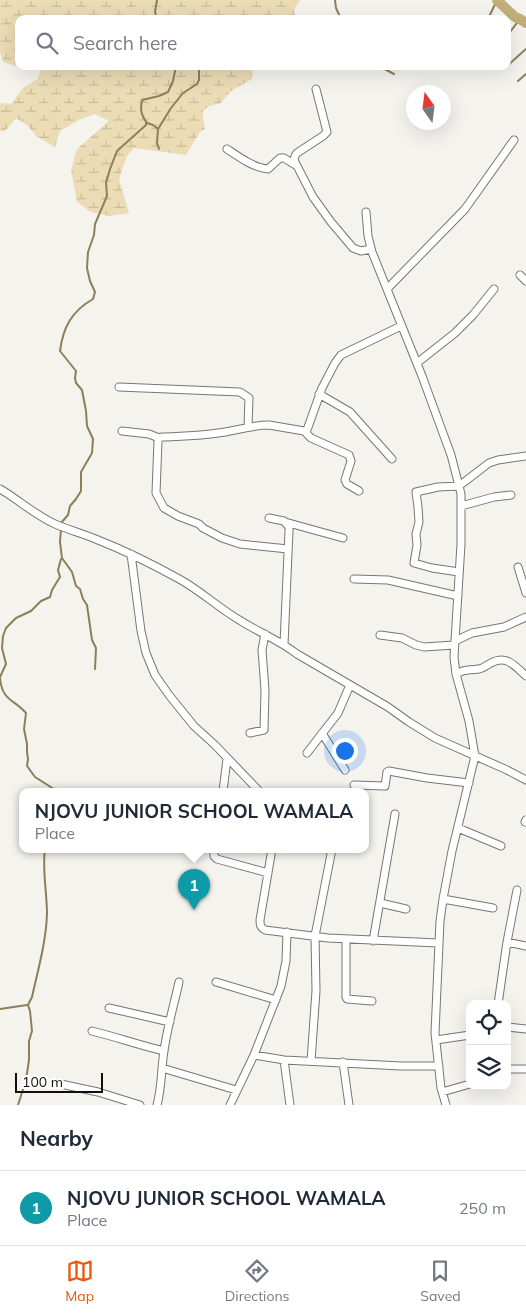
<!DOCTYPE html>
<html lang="en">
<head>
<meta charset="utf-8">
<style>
	:root { --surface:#fff; --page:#f2f2f3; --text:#1f2937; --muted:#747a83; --line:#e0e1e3; --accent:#ea580c }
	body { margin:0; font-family:Mulish,sans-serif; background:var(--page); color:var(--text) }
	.controls { position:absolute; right:15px; bottom:15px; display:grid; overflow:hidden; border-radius:10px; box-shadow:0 5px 20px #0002 }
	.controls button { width:45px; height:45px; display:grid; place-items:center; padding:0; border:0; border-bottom:1px solid var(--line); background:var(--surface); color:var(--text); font:25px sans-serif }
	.compass { position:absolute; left:406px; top:85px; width:45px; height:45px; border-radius:50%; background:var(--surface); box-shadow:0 5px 20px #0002; rotate:346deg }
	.scale { position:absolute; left:15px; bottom:12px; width:88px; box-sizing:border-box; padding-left:5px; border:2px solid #100f0e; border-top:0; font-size:14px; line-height:18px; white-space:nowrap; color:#100f0e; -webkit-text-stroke:4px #fff; paint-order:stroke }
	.you { position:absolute; left:344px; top:750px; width:18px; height:18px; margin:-12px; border:4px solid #fff; border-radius:50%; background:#1a73e8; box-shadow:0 0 0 8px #1a73e833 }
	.badge { display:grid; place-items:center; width:32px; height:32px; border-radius:50%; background:var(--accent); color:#fff; font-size:16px; font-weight:700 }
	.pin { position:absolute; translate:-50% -41px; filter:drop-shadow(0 1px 2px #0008) }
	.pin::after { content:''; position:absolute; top:26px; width:18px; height:15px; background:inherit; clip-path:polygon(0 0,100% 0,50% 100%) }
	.popup { position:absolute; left:19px; top:788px; width:350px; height:65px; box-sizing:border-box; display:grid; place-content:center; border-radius:10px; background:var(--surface); filter:drop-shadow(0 1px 4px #0005); font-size:16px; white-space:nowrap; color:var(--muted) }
	.popup b { font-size:19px; color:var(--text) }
	.popup::after { content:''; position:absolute; left:50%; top:100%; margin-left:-10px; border:10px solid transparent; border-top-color:var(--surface) }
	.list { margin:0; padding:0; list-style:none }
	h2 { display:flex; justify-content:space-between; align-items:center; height:65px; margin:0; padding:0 20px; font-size:21px }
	h2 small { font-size:16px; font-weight:400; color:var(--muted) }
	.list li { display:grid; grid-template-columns:32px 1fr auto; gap:15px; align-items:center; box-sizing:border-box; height:75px; padding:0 20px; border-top:1px solid var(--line) }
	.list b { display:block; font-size:19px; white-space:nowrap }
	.list p { margin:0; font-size:16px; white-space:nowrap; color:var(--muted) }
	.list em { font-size:16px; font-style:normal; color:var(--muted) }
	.icon { flex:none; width:28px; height:28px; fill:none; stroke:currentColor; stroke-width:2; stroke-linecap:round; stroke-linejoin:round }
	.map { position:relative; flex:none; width:526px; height:1105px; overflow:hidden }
	.search { position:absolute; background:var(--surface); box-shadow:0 5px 20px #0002; left:15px; right:15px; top:15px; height:55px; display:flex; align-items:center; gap:12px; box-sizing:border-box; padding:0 18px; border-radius:10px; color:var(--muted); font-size:19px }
	.sheet { height:140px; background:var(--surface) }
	nav { display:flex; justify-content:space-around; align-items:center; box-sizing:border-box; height:70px; border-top:1px solid var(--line); background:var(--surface); font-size:14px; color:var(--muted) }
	nav a { display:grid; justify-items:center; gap:2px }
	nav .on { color:var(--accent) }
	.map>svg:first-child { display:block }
	.wetland { fill:url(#wetland-marsh) }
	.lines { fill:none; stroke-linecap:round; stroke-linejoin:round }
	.stream { stroke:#8d7f5a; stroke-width:2 }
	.river { stroke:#c3af7b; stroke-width:10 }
	.street-casing { stroke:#777672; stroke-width:9 }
	.street { stroke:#fff; stroke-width:7 }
</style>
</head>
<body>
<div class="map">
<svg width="526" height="1105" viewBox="0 0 526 1105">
	<defs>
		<pattern id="wetland-marsh" width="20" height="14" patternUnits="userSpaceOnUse" patternTransform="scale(1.25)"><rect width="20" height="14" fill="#ebdcb5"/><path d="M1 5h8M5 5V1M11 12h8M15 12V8" fill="none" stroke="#c8bc9a"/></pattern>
	</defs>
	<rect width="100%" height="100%" fill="#f4f3ee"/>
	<path class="wetland" d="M 0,0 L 300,0 L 294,10 L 295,19 L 19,19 L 19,64 L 16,66 L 3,62 L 0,52 Z
		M 38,66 L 253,66 L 252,79 L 231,91 L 221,103 L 209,106 L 203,111 L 203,117 L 205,129 L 200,132 L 186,155 L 134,148 L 127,156 L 119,179 L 129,213 L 109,216 L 91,212 L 77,202 L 71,170 L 77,149 L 109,121 L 95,114 L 79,120 L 60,131 L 55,147 L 36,136 L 28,126 L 16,118 L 5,131 L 0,131 L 0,103 L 11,104 L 24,87 L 38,79 L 41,69 Z"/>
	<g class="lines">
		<path class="stream" d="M 335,0 L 336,8 L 341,19
			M 157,19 L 155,12 L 157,0
			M 488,19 L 497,0
			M 507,36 L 520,19
			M 379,66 L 394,74
			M 507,66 L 526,49
			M 518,81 L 526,74
			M 158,129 L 153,125 L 147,123 C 141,115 140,110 142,100 L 159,96 L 168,92 L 173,81 L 176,66
			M 159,149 L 157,143 L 158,129 L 171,108 L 183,93 L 197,84 L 199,80 L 199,66
			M 61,523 L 68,515 L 70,506 L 76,499 L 81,491 L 81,472 L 92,453 L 93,439 L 87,426 L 86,411 L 82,390 L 76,383 L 75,378 L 76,371 L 60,351 C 63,327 72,311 93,299 L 95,292 L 90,281 L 87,268 L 88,252 L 94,235 L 95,224 L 107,196 L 106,183 L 110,169 L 117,151 L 146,125 L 146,122
			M 61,529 L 60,542 L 62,558 L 72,572 L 76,586 L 80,589 L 83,599 L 87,605 L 92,640 L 96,648 L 95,669
			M 0,677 L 6,664 L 2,648 L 3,636 L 6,628 L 16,618 L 31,611 L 41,601 L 50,597 L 52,590 L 60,577 L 58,570 L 61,559
			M 0,678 C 2,701 14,699 26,713 L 24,729 L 27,744 L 27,752 L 28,759 L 27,766 L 35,777 L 57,791
			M 0,1009 L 27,1005
			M 18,1105 L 26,1080 L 29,1060 L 29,1041 L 32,1031 L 30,1011 L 28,1005 L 32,997 C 38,970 46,942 47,914 C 47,892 42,870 45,849"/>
		<path class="river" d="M 497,0 L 515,17 L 520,19 L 526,23"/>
		<defs>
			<path id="street" d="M 316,89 L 327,132 L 323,136 L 297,153 L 295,156 L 294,160 L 313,197 L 331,222 L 353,248 L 361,251 L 371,249
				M 227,149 C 239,157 254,168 268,169 L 280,158 L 284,158 L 297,166
				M 366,212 L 368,236 L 372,252 L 422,376 L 451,455 L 459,486 L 461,494 L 461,544 L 454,657 L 456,674 L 469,721 L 475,756 L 452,851 L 443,899 L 440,921 L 435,1033 L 441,1088 L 446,1105
				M 520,275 L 526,281
				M 387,289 L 465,209 L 514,140
				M 417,363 L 455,333 L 473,315 L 494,289
				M 119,387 L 240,392 L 249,398 L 248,427
				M 319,394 L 350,412 L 392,459
				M 122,431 L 149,434 L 159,438
				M 305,431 L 307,434 L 311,438 L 349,455 L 351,461 L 345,480 L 347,484 L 359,491
				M 0,489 C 19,500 35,515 55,524 C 69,530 84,534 98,540 C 126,551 154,565 181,580 C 202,592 220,609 241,621 C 260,633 279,640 297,654 L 388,707 L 409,722 L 435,738 L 507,770 L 526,780
				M 461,506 L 494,497 L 511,495
				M 269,518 L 284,521 L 289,527 L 289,531 L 284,644
				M 285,522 L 343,538
				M 288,549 L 240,544 L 222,538 L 203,528 L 199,524 L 178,516 L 164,508 L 156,493 L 158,441 L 159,438 L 162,437 C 181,436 200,436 218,433 C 235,431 252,425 269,425 L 304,431 L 307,430 L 322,388 L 335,363 L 341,355 L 401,326
				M 131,554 L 141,631 L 146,653 L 155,675 L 169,695 L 194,726 L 215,745 L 259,791
				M 518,567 L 526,593
				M 459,572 L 432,568 L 414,563 L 417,545 L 416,534 L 419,522 L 418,507 L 416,492 L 438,487 L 459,486 L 489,463 L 498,460 L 526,456
				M 354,579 L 388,580 L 458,596
				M 380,635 L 402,638 L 416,645 L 424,647 L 454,645
				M 455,641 L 472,633 L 504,627 L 526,617
				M 456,674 C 467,668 468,671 479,669 C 484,668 488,664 493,662 C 507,655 516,667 526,676
				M 250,733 L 264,730 L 265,690 L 262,650 L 265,634
				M 322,733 L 345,770
				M 307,753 L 338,713 L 350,685
				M 354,785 L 385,786 L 387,772 L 389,771 L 427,778 L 469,783
				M 223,791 L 227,759
				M 525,822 L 526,820
				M 458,828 L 501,846
				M 214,849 L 214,856 L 217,859 L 268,873
				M 272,849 L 260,920 C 260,925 260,927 265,930 L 328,938 L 438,943
				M 443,899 L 493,908
				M 380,903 L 406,909
				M 346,939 L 346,997 L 347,999 L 372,1001
				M 373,941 L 395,814
				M 507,942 L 517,890
				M 216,982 L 276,1000
				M 498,1004 L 507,942 L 526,946
				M 109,1008 L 170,1022
				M 507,1027 L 526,1029
				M 92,1031 C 116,1037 139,1045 164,1051
				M 436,1040 L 470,1035
				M 254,1055 L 284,1060 L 401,1066 L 439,1066
				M 284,1060 L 290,1105
				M 311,1061 L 316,991 L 315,936 L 332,849
				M 343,1062 L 349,1105
				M 162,1068 L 236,1090
				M 507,1069 L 526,1069
				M 56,1083 L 98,1092 L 140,1105
				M 442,1092 L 470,1084
				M 157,1105 C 162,1087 161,1069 164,1051 C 167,1028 174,1005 179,982
				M 230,1105 L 254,1055 L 281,986 L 286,961 L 287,932"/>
		</defs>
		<use href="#street" class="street-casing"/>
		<use href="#street" class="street"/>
	</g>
</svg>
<div class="controls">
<button><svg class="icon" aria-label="locate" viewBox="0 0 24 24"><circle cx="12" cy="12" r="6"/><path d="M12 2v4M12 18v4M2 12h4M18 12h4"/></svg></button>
<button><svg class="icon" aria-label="layers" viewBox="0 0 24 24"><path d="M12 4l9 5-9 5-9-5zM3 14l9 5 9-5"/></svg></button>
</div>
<svg class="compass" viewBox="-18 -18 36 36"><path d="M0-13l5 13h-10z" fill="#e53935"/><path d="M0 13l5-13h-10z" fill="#747a83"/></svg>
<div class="scale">100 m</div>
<div class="you"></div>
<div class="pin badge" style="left:194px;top:910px;background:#0f9aa8">1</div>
<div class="popup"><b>NJOVU JUNIOR SCHOOL WAMALA</b>Place</div>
<div class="search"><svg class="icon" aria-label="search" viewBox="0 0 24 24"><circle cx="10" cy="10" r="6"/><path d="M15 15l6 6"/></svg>Search here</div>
</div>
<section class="sheet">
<h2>Nearby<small></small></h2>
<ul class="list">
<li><span class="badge" style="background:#0f9aa8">1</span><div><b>NJOVU JUNIOR SCHOOL WAMALA</b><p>Place</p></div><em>250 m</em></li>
</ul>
</section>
<nav>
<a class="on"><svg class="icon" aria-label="map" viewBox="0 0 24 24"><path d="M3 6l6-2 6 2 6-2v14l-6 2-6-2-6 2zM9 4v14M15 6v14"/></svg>Map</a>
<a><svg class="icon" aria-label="directions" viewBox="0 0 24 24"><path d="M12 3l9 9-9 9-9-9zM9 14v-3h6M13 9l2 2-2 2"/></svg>Directions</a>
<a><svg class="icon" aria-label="saved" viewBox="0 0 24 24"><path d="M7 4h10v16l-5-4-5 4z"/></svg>Saved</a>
</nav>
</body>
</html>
